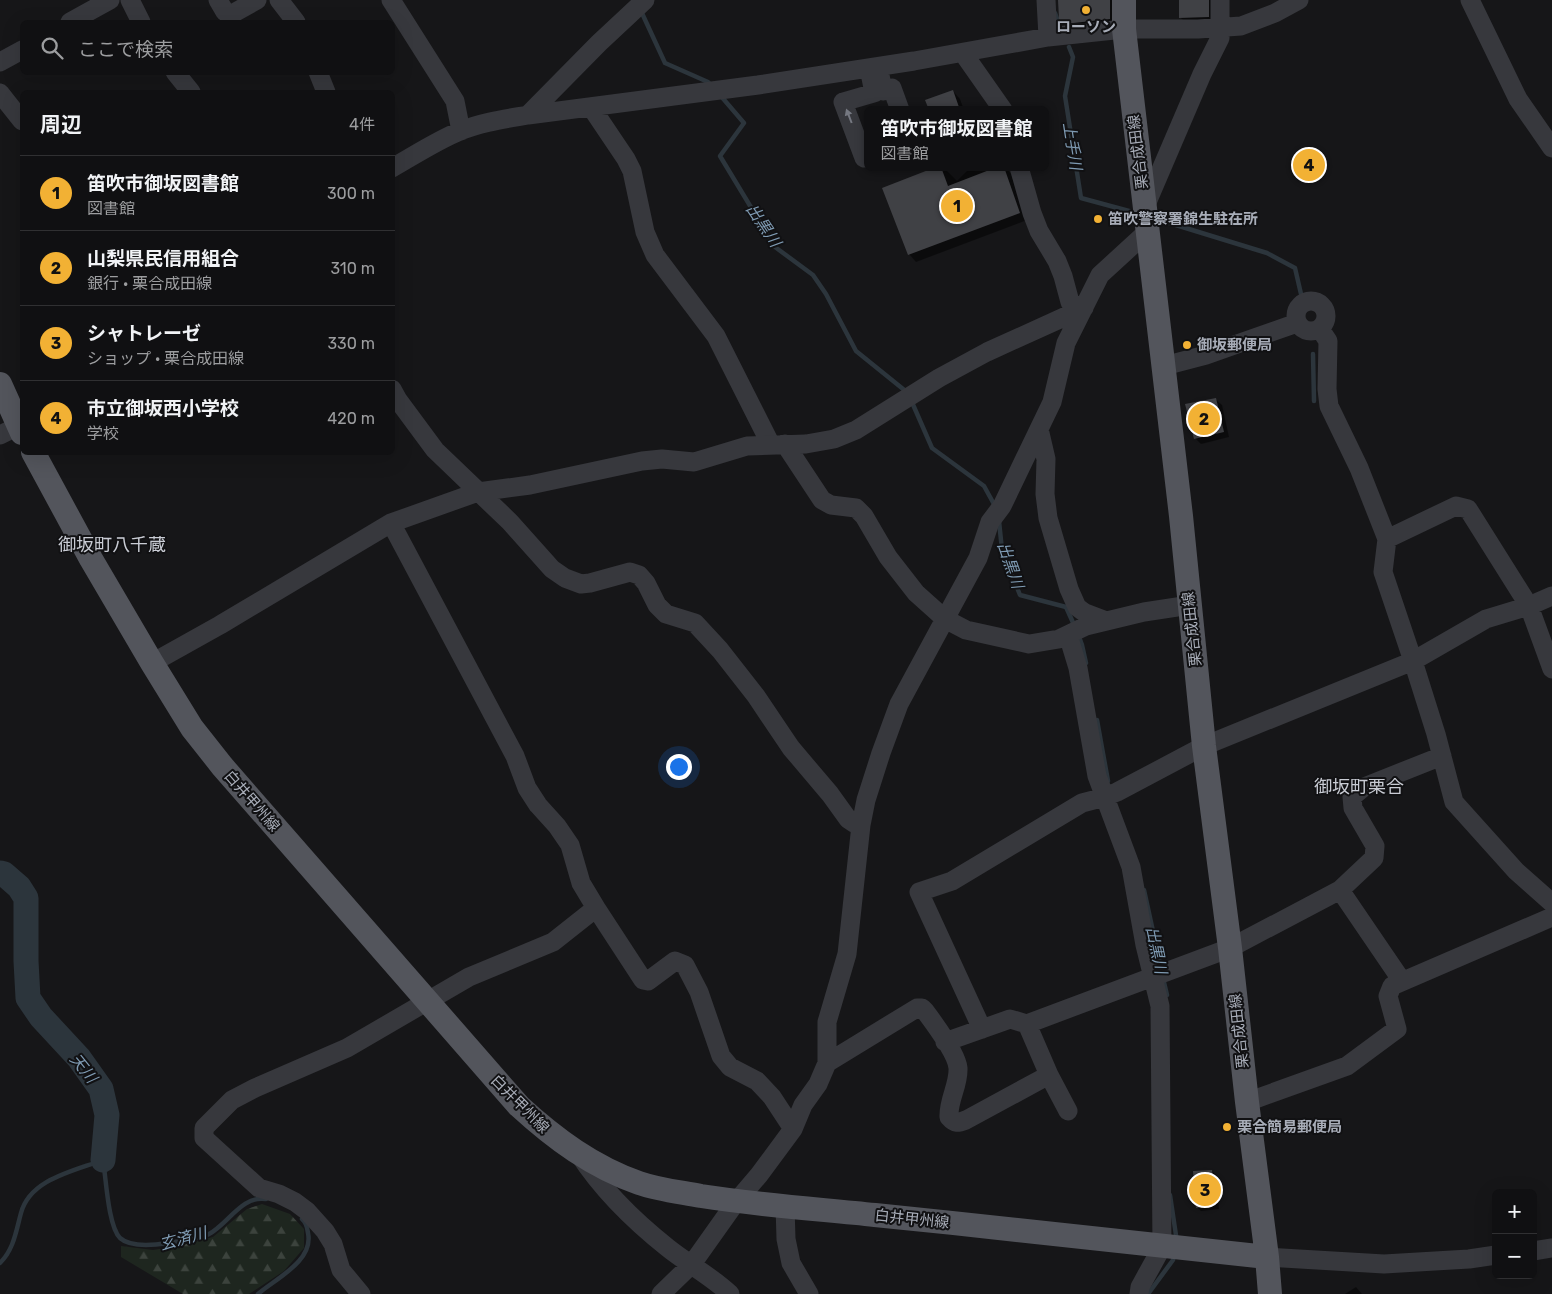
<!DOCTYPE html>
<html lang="ja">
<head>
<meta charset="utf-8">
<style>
	:root { --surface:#101012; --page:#1e1e20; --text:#f1f3f6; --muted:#9c9d9f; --line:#303032; --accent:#f2b134 }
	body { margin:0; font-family:Rubik,"Noto Sans JP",sans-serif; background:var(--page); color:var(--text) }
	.controls { position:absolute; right:15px; bottom:15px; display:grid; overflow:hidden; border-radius:8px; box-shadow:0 5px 20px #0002 }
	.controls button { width:45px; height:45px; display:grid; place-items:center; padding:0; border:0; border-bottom:1px solid var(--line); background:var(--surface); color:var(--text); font:25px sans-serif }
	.you { position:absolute; left:678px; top:766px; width:18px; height:18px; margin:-12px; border:4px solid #fff; border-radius:50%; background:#1a73e8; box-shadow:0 0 0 8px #1a73e833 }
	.badge { display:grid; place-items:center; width:32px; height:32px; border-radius:50%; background:var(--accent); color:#111; font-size:16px; font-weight:700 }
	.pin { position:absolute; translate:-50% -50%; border:2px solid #fff; box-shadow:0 1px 5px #0006 }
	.popup { position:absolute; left:864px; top:106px; width:185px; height:65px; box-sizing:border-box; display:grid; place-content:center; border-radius:8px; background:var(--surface); filter:drop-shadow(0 1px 4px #0005); font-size:16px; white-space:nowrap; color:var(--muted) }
	.popup b { font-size:19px; color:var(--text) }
	.popup::after { content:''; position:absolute; left:50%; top:100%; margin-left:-10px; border:10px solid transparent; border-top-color:var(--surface) }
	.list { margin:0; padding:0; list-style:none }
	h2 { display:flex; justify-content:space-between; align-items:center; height:65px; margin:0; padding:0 20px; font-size:21px }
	h2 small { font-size:16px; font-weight:400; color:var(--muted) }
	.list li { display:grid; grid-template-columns:32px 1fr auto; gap:15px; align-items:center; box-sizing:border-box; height:75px; padding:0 20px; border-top:1px solid var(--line) }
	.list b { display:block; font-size:19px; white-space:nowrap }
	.list p { margin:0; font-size:16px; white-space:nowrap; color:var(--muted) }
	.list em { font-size:16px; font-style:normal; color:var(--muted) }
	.icon { flex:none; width:28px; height:28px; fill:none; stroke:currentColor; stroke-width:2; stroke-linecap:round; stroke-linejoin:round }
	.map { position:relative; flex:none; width:1552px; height:1294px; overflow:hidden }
	.search { position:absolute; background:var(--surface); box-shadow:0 5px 20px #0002; left:20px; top:20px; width:375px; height:55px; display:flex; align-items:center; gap:12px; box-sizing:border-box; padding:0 18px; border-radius:8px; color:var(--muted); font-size:19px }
	.panel { position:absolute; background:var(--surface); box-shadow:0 5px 20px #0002; left:20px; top:90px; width:375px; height:365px; border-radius:8px }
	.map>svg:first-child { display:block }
	.forest { fill:url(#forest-firs) }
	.shadow { fill:#0007 }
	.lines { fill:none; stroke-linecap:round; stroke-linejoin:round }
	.stream { stroke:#2c353c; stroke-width:4.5 }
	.river { stroke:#2c353c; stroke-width:25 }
	.building { fill:#404145 }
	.minor { stroke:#37383d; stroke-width:19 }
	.major { stroke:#53555c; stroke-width:24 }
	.oneway { fill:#757881 }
	.poi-dot { fill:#f2b134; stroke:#111113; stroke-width:2 }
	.labels { text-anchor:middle; stroke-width:4; stroke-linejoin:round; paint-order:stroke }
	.poi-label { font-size:15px; font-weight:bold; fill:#a8adb8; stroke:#111113; text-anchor:start }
	.street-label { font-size:15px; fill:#a8adb8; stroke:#111113 }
	.water-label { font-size:16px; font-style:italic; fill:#7f9bb3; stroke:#111113 }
	.quarter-label { font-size:18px; fill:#c9ccd4; stroke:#111113 }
</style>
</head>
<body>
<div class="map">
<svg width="1552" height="1294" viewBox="0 0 1552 1294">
	<defs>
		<pattern id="forest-firs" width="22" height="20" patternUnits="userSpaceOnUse" patternTransform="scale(1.25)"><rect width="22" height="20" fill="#1e261f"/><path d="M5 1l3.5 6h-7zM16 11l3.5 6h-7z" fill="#3c433d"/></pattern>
	</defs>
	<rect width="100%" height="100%" fill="#161618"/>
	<path class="forest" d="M 262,1204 L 290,1214 L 304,1229 L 304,1248 L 284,1271 L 249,1294 L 183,1294 L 121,1257 L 121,1246 L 153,1250 L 179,1246 L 213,1237 L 247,1209 Z"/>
	<path class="shadow" d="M 1059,0 L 1120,0 L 1118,27 L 1073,31 L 1061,19 Z
		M 1180,0 L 1215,0 L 1214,22 L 1186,23 L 1180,17 Z
		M 953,91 L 960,99 L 964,110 L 930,110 Z
		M 940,167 L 1006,167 L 1011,174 L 1027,220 L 916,262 L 909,254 Z
		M 1216,400 L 1222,405 L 1229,437 L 1201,444 L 1195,438 Z
		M 1212,1171 L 1216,1175 L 1219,1209 L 1201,1211 L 1198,1208 Z
		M 1356,1287 L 1362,1294 L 1345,1294 Z"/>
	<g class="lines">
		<path class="stream" d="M 641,11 L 665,63 L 708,82 L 712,86
			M 1055,13 L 1059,24
			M 1069,47 L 1073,57 L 1065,96 L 1081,198 L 1129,211
			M 720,95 L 744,123 L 720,156 L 775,247 L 813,275 L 826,294 L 856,351 L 908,393
			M 1153,218 L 1267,253 L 1295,268 L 1301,294
			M 1313,354 L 1314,401
			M 911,400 L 932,448 L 984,486 L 995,506
			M 999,521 L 1002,550 L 1020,595 L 1066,607 L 1075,627
			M 1078,634 L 1082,645 L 1086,663
			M 1097,720 L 1108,781
			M 1144,890 L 1161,968
			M 1163,978 L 1167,995
			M 1170,1195 L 1177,1242
			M 0,1263 C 14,1249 16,1231 21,1213 C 30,1179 74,1171 103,1160 C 106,1177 108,1226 120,1238 C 131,1248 155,1245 168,1243 C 179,1241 200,1239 209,1234 C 228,1224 242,1195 266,1199
			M 258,1294 C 275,1279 314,1261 308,1233 C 307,1228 307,1223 302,1219
			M 1148,1294 L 1173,1260 L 1174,1254"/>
		<path class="river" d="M 0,873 L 4,874 L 19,887 L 26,898 L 26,961 L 28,998 L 41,1017 L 79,1058 L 101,1089 L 107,1115 L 103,1160"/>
	</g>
	<path class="building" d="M 1058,0 L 1110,0 L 1110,19 L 1064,24 L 1059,19 Z
		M 1179,0 L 1209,0 L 1209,17 L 1179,18 Z
		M 953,90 L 960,110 L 929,110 L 925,100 Z
		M 936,167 L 941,167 L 948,186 L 997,167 L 1004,167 L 1020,213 L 908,255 L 882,188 Z
		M 1216,398 L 1224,432 L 1194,439 L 1185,404 Z
		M 1212,1170 L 1216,1205 L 1196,1208 L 1193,1171 Z"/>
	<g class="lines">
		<path class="minor" d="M 130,0 L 141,22
			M 218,0 L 225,12 L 232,14 L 257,0
			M 279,0 L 296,22
			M 391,0 L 455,101 L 461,131
			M 1046,0 L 1048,37
			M 1470,0 L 1518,99 L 1552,148
			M 70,22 L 110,0
			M 963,53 L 1003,110
			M 0,62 L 22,50
			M 879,70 L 883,91 L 892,88 L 900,110
			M 175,72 L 191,92
			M 318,72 L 326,92
			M 0,93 L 22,121
			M 591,107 L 626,159 L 632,171 L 645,232 L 655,255 L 716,336 L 771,445
			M 528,115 L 599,43 L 645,0
			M 868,156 L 864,158 L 843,102 L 874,93 L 869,68
			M 1019,167 L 1032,213 L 1039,231 L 1057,261 L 1063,276 L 1070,302 L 1084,308
			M 392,168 C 415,155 436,141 460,131 C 482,122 505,119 528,115 L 758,85 L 914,61 L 1048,37 L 1124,29 L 1198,29 L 1241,26 L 1275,13 L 1299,0
			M 1145,207 L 1202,74 L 1220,38 L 1220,0
			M1296 316a15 15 0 1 1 30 0a15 15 0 1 1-30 0Z
			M 1320,329 L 1328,341 L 1327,389 L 1329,406 L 1359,468 L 1387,539 L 1383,572 L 1413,661 L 1436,734 L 1454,802 L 1516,871 L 1552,903
			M 1164,366 L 1206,355 L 1297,323
			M 392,389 L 398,400 L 435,450 L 510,522 L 552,569 L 565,578 L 581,584 L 590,583 L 630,572 L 639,575 L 646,583 L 657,605 L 666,614 L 695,623 L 720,650 L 756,696 L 791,748 L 830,794 L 848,819 L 854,823 L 861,825
			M 1039,429 L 1046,459 L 1045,494 L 1048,518 L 1069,589 L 1077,607 L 1085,613 L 1106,621
			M 0,435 L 22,424
			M 785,444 L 822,500 L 831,505 L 856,508 L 864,516 L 888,557 L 916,593 L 945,619 L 966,630 L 1029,644 L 1059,639 L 1086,626 L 1144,612 L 1190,605
			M 391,523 L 515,756 L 527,788 L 538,805 L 557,826 L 570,845 L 581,883 L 596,908 L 643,980 L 648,981 L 675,961 L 685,965 L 699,992 L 721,1056 L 730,1067 L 757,1081 L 772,1097 L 793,1129
			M 1387,539 L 1456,506 L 1468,509 L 1529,606 L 1552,669
			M 1068,635 L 1078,668 L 1097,776 L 1131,867 L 1145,945 L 1160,1006 L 1162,1247 L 1140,1287 L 1139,1294
			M 152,663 L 220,625 L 391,523 L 478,492 L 530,485 L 642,461 L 662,459 L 694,462 L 747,446 L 806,444 L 834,439 L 856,430 L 939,378 L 987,352 L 1084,308
			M 1340,890 L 1402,981
			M 1027,1024 L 1049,1075 L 1068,1111
			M 982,1029 L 919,892 L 952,881 L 1082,803 L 1105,797 L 1117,792 L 1204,746 L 1413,661 L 1486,619 L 1529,606 L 1552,596
			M 945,1042 L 1010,1019 L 1027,1024 L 1230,948 L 1340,890 L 1374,858 L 1375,846 L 1353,808 L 1352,797 L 1364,787 L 1442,756
			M 827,1063 L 917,1008 L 922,1008 L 925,1011 C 934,1023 957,1054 958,1068 C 959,1085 948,1100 949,1117 C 955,1124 958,1123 966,1120 L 1049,1075
			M 1247,1102 L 1347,1066 L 1397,1029 L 1388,996 L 1392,986 L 1552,917
			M 579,1154 C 603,1191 634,1221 668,1248 C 688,1264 711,1276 730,1294
			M 785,1206 L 786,1239 L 791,1263 L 809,1294
			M 1533,1251 L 1552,1248
			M 1267,1257 L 1384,1264 L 1469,1259 L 1496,1255
			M 361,1294 L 341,1270 L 333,1244 L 325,1231 L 307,1211 L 295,1202 L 279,1194 L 259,1188 L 204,1138 L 204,1128 L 232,1100 L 255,1088 L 347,1048 L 469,977 L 553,942 L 596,908
			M 661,1294 L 692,1264 L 736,1202 L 759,1175 L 793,1129 L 803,1105 L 818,1084 L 827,1063 L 827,1022 L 847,954 L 861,825 L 866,800 L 881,753 L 899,704 L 978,558 L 990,522 L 1002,506 L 1052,402 L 1066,343 L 1100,275 L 1148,231"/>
		<path class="major" d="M 1124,0 L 1124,29 L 1181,516 L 1204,746 L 1230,948 L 1247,1102 L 1267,1257 L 1270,1294
			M 0,384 L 22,433
			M 33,452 L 91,559 L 152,663 L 192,728 L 222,766 L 519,1106 C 555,1139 593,1167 639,1183 C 659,1190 680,1192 701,1196 C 758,1205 817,1209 875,1215 C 1006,1228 1137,1244 1267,1257"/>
	</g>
	<defs><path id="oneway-solid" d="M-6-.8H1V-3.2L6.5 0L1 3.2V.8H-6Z" transform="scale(1.25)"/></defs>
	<use class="oneway" href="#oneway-solid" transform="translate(849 116) rotate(-111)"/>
	<g class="poi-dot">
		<circle cx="1086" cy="10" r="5"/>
		<circle cx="1098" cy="219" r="5"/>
		<circle cx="1187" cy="345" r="5"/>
		<circle cx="1227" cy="1127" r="5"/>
	</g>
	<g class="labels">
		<g class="poi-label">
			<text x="1086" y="32" text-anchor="middle">ローソン</text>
			<text x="1108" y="224">笛吹警察署錦生駐在所</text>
			<text x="1197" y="350">御坂郵便局</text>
			<text x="1237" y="1132">栗合簡易郵便局</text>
		</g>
		<g class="street-label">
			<text transform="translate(1138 152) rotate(-97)" y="5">栗合成田線</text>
			<text transform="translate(1192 629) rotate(-96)" y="5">栗合成田線</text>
			<text transform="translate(252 801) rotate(49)" y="5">白井甲州線</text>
			<text transform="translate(1239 1031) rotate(-96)" y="5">栗合成田線</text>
			<text transform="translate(520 1104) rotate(45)" y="5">白井甲州線</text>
			<text transform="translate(912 1219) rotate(6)" y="5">白井甲州線</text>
		</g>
		<g class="water-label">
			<text transform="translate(1073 146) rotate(81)" y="6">上手川</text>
			<text transform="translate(764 225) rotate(56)" y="6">出黒川</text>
			<text transform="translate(1011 565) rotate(71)" y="6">出黒川</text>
			<text transform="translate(1157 950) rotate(78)" y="6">出黒川</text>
			<text transform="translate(84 1068) rotate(51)" y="6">天川</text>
			<text transform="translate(183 1238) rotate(-15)" y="6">玄済川</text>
		</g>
		<g class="quarter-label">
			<text x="112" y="551">御坂町八千蔵</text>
			<text x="1359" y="793">御坂町栗合</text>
		</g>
	</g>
</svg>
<div class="controls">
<button>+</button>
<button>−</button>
</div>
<div class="you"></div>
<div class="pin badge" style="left:957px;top:206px">1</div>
<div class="popup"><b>笛吹市御坂図書館</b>図書館</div>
<div class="pin badge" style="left:1204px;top:419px">2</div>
<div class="pin badge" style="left:1205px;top:1190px">3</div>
<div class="pin badge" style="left:1309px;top:165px">4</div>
<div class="search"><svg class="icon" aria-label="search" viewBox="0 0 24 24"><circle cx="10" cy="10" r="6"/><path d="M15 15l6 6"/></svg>ここで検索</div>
<section class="panel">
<h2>周辺<small>4件</small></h2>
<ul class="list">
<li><span class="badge">1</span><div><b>笛吹市御坂図書館</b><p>図書館</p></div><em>300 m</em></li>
<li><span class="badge">2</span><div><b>山梨県民信用組合</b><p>銀行 · 栗合成田線</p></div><em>310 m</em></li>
<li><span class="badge">3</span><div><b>シャトレーゼ</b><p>ショップ · 栗合成田線</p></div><em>330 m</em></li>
<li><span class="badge">4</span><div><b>市立御坂西小学校</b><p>学校</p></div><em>420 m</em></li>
</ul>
</section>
</div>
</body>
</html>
